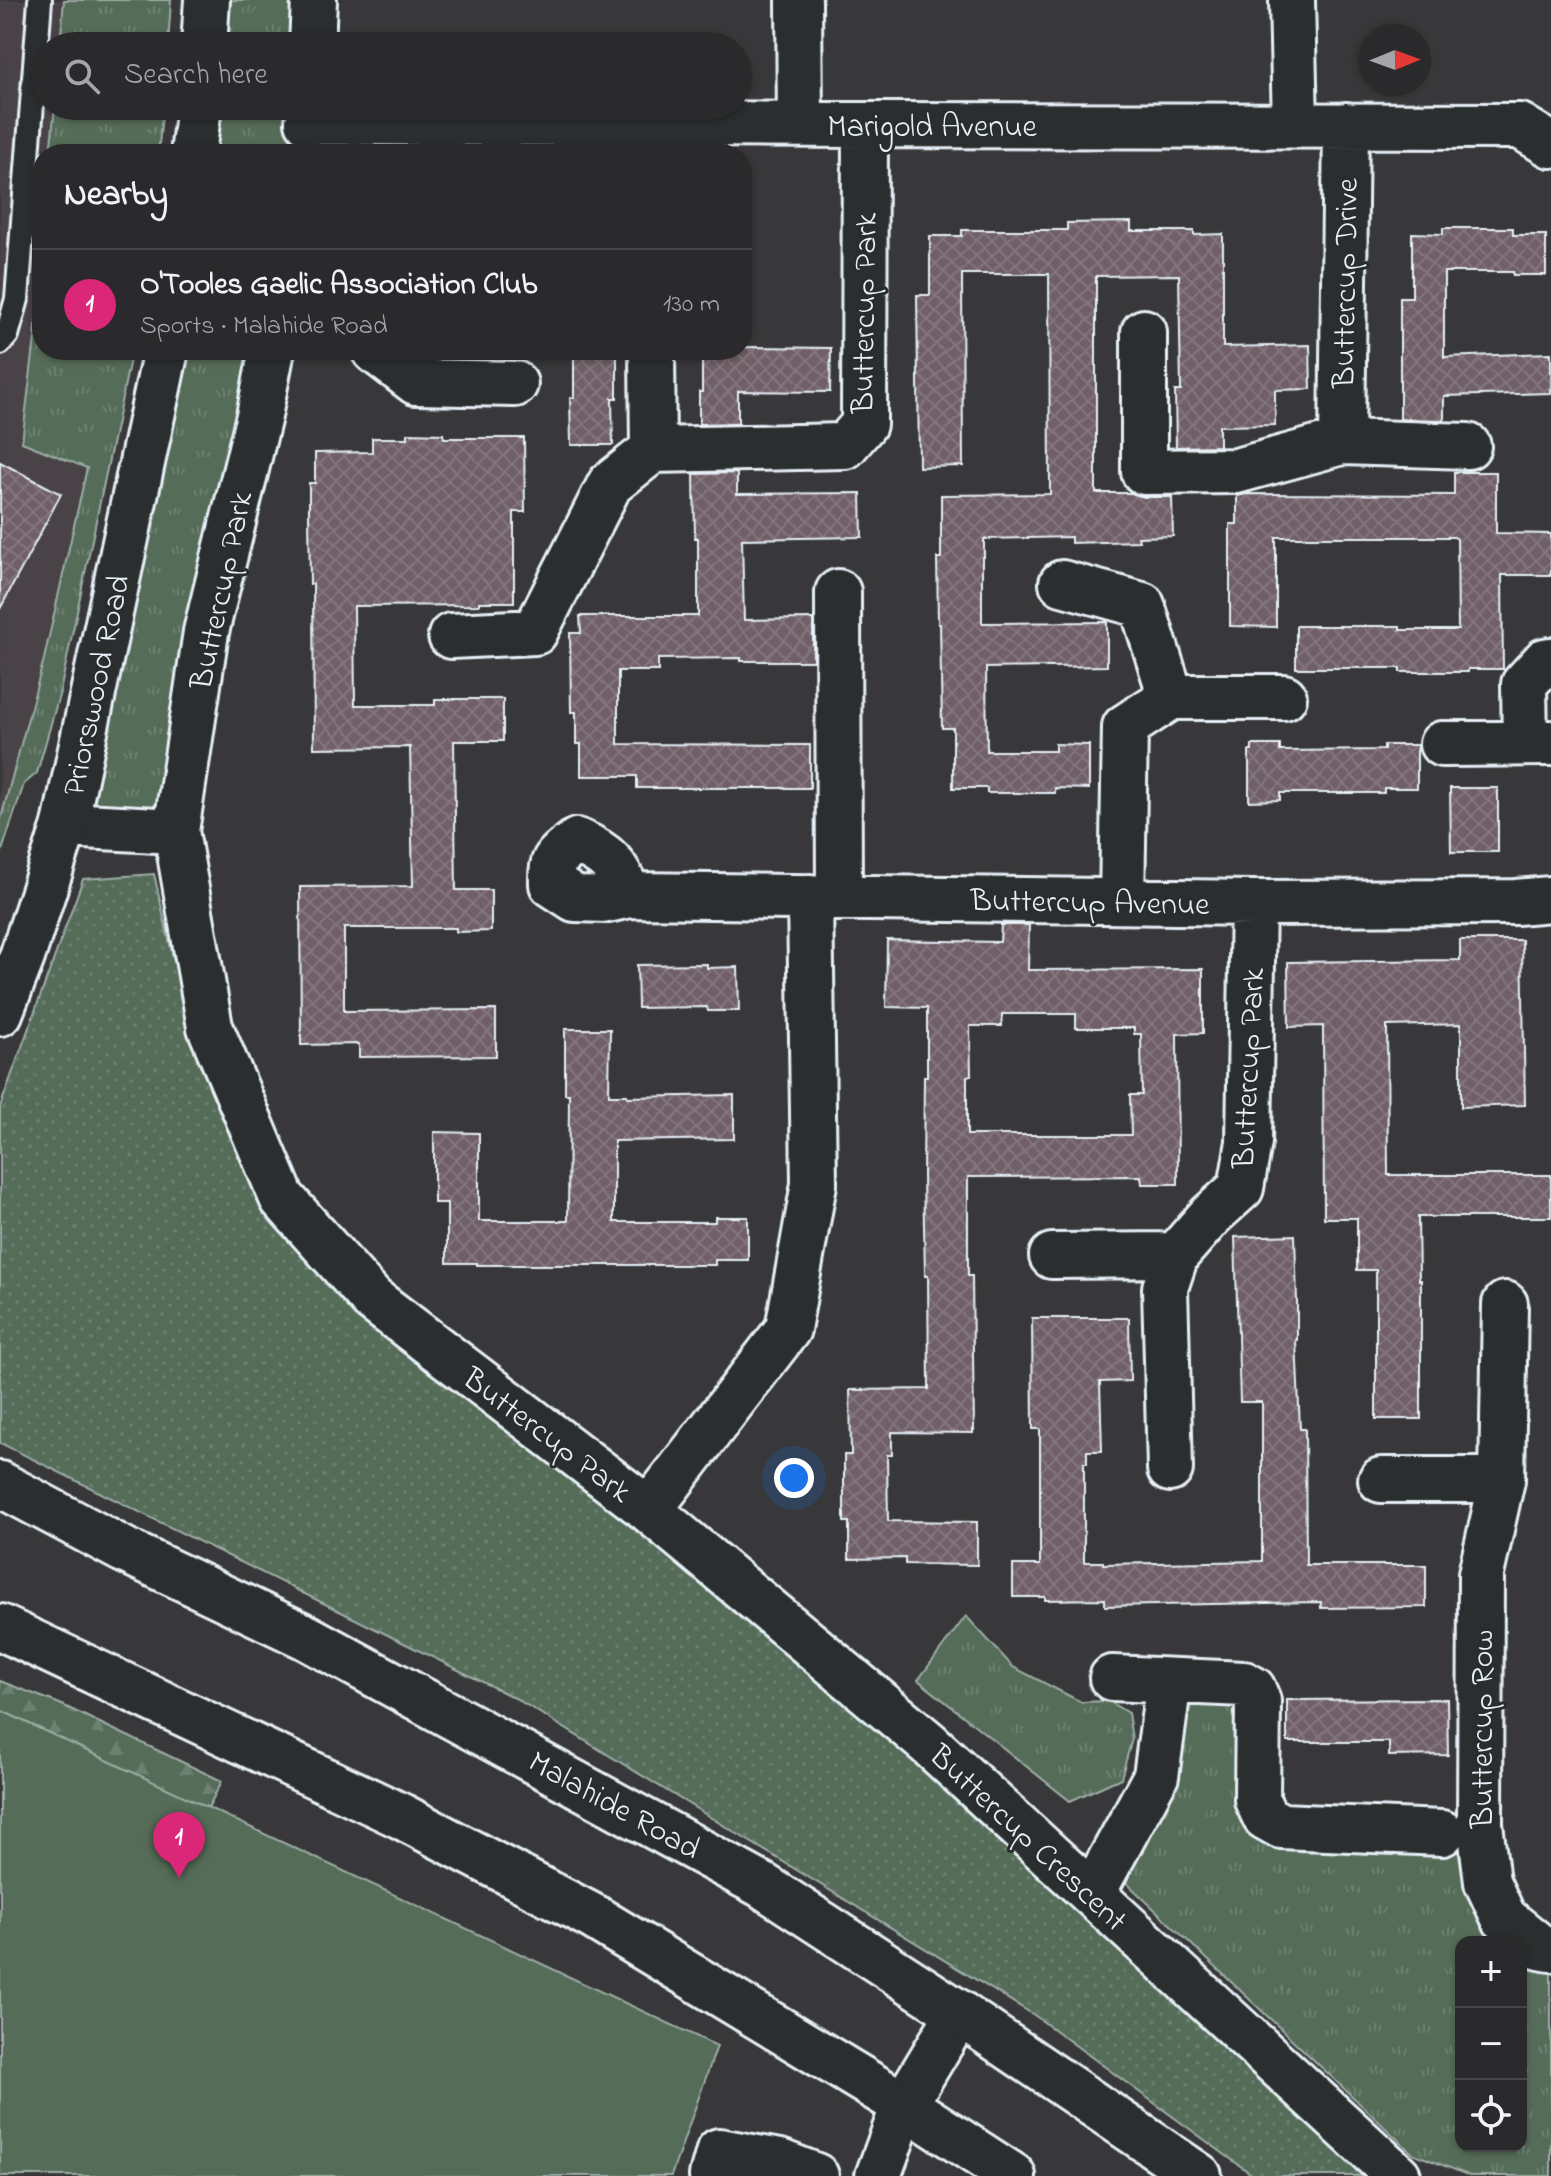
<!DOCTYPE html>
<html lang="en">
<head>
<meta charset="utf-8">
<style>
	:root { --surface:#2a292b; --page:#363537; --text:#f1f3f6; --muted:#a5a6a9; --line:#464547; --accent:#db2777 }
	body { margin:0; font-family:"Indie Flower",sans-serif; background:var(--page); color:var(--text) }
	.controls { position:absolute; right:24px; bottom:24px; display:grid; overflow:hidden; border-radius:16px; box-shadow:0 2px 6px #0004 }
	.controls button { width:72px; height:72px; display:grid; place-items:center; padding:0; border:0; border-bottom:2px solid var(--line); background:var(--surface); color:var(--text); font:40px sans-serif }
	.compass { position:absolute; left:1359px; top:24px; width:72px; height:72px; border-radius:50%; background:var(--surface); box-shadow:0 2px 6px #0004; rotate:89deg }
	.you { position:absolute; left:794px; top:1478px; width:28px; height:28px; margin:-20px; border:6px solid #fff; border-radius:50%; background:#1a73e8; box-shadow:0 0 0 12px #1a73e833 }
	.badge { display:grid; place-items:center; width:52px; height:52px; border-radius:50%; background:var(--accent); color:#fff; font-size:26px; font-weight:700 }
	.pin { position:absolute; translate:-50% -66px; filter:drop-shadow(0 2px 4px #0008) }
	.pin::after { content:''; position:absolute; top:42px; width:28px; height:24px; background:inherit; clip-path:polygon(0 0,100% 0,50% 100%) }
	.list { margin:0; padding:0; list-style:none }
	h2 { display:flex; justify-content:space-between; align-items:center; height:104px; margin:0; padding:0 32px; font-size:34px }
	h2 small { font-size:26px; font-weight:400; color:var(--muted) }
	.list li { display:grid; grid-template-columns:52px 1fr auto; gap:24px; align-items:center; box-sizing:border-box; height:112px; padding:0 32px; border-top:2px solid var(--line) }
	.list b { display:block; font-size:30px; white-space:nowrap }
	.list p { margin:0; font-size:26px; white-space:nowrap; color:var(--muted) }
	.list em { font-size:26px; font-style:normal; color:var(--muted) }
	.icon { flex:none; width:44px; height:44px; fill:none; stroke:currentColor; stroke-width:2; stroke-linecap:round; stroke-linejoin:round }
	.map { position:relative; flex:none; width:1551px; height:2176px; overflow:hidden }
	.search { position:absolute; background:var(--surface); box-shadow:0 2px 6px #0004; left:32px; top:32px; width:720px; height:88px; display:flex; align-items:center; gap:20px; box-sizing:border-box; padding:0 28px; border-radius:44px; color:var(--muted); font-size:30px }
	.panel { position:absolute; background:var(--surface); box-shadow:0 2px 6px #0004; left:32px; top:144px; width:720px; height:216px; border-radius:32px }
	.map>svg:first-child { display:block }
	.built { fill:#484346 }
	.grass { fill:url(#grass-tufts); stroke:#9eaea8; stroke-width:2 }
	.forest { fill:url(#forest-firs); stroke:#9eaea8; stroke-width:2 }
	.park { fill:url(#park-dots); stroke:#9eaea8; stroke-width:2 }
	.garden { fill:#556c59; stroke:#9eaea8; stroke-width:2 }
	.building { fill:url(#building-cross-hatch); stroke:#e8f1f8; stroke-width:2; fill-rule:evenodd }
	.lines { fill:none; stroke-linecap:round; stroke-linejoin:round }
	.service-casing { stroke:#e8f1f8; stroke-width:28 }
	.minor-casing { stroke:#e8f1f8; stroke-width:50 }
	.tertiary-casing { stroke:#e8f1f8; stroke-width:50 }
	.secondary-casing { stroke:#e8f1f8; stroke-width:50 }
	.service { stroke:#2a2d2e; stroke-width:22 }
	.minor { stroke:#2a2d2e; stroke-width:44 }
	.tertiary { stroke:#2a2d2e; stroke-width:44 }
	.secondary { stroke:#2a2d2e; stroke-width:44 }
	.labels { text-anchor:middle; stroke-width:6; stroke-linejoin:round; paint-order:stroke }
	.street-label { font-size:32px; fill:#e8f1f8; stroke:#2a2d2e }
</style>
</head>
<body>
<div class="map">
<svg width="1551" height="2176" viewBox="0 0 1551 2176">
	<defs>
		<pattern id="grass-tufts" width="24" height="20" patternUnits="userSpaceOnUse" patternTransform="scale(2)"><rect width="24" height="20" fill="#556c59"/><path d="M3 7l-1-3M5 7V3M7 7l1-3M15 17l-1-3M17 17v-4M19 17l1-3" fill="none" stroke="#6d8172"/></pattern>
		<pattern id="forest-firs" width="22" height="20" patternUnits="userSpaceOnUse" patternTransform="scale(2)"><rect width="22" height="20" fill="#556c59"/><path d="M5 1l3.5 6h-7zM16 11l3.5 6h-7z" fill="#6d8172"/></pattern>
		<pattern id="park-dots" width="8" height="8" patternUnits="userSpaceOnUse" patternTransform="scale(2)"><rect width="8" height="8" fill="#556c59"/><path d="M2 2h.1M6 6h.1" fill="none" stroke="#6d8172" stroke-width="1.8" stroke-linecap="round"/></pattern>
		<pattern id="building-cross-hatch" width="8" height="8" patternUnits="userSpaceOnUse" patternTransform="scale(2)"><rect width="8" height="8" fill="#6f5e66"/><path d="M0 0l8 8M0 8l8-8" fill="none" stroke="#84767d"/></pattern>
	</defs>
	<rect width="100%" height="100%" fill="#383739"/>
	<filter id="ink" filterUnits="userSpaceOnUse"><feTurbulence type="fractalNoise" baseFrequency=".0125" numOctaves="2"/><feDisplacementMap in="SourceGraphic" scale="16" xChannelSelector="R" yChannelSelector="G"/><feConvolveMatrix kernelMatrix="1 2 1 2 8 2 1 2 1" color-interpolation-filters="sRGB"/></filter>
	<g filter="url(#ink)">
		<path class="built" d="M 0,0 L 64,0 L 60,46 L 46,46 L 46,106 L 55,106 L 50,154 L 42,154 L 42,252 L 35,338 L 87,468 L 44,659 L 0,822 Z"/>
		<path class="grass" d="M 64,0 L 171,0 L 168,46 L 60,46 Z
			M 208,0 L 314,0 L 312,46 L 205,46 Z
			M 55,106 L 163,106 L 158,154 L 50,154 Z
			M 200,106 L 309,106 L 303,154 L 194,154 Z
			M 42,252 L 42,350 L 132,350 L 60,692 L 37,773 L 24,784 L 0,857 L 0,822 L 44,659 L 87,468 L 22,442 L 35,338 Z
			M 168,350 L 272,350 L 176,831 L 65,825 Z
			M 966,1616 L 1013,1667 L 1081,1702 L 1108,1701 L 1128,1713 L 1132,1739 L 1121,1778 L 1070,1801 L 918,1680 Z
			M 1241,1702 L 1247,1834 L 1456,1841 L 1467,1893 L 1494,1942 L 1461,1942 L 1461,2146 L 1521,2146 L 1521,1965 L 1551,1967 L 1551,2176 L 1470,2176 L 1412,2153 L 1113,1870 L 1190,1703 Z"/>
		<path class="forest" d="M 0,1681 L 60,1704 L 222,1781 L 197,1829 L 0,1778 Z"/>
		<path class="park" d="M 154,874 L 188,1023 L 254,1187 L 761,1604 L 1393,2176 L 1254,2176 L 1034,2015 L 515,1698 L 0,1443 L 0,1107 L 83,879 Z"/>
		<path class="garden" d="M 0,1710 L 717,2046 L 671,2176 L 0,2176 Z"/>
		<path class="building" d="M 1131,222 L 1131,231 L 1194,231 L 1194,235 L 1223,234 L 1223,347 L 1310,345 L 1311,389 L 1275,390 L 1275,425 L 1219,426 L 1219,446 L 1176,447 L 1175,391 L 1181,391 L 1179,275 L 1096,276 L 1096,493 L 1131,493 L 1144,497 L 1172,497 L 1173,536 L 1138,537 L 1139,541 L 1071,543 L 1071,537 L 984,539 L 984,557 L 982,557 L 982,623 L 1107,622 L 1107,666 L 986,668 L 987,751 L 1055,751 L 1055,744 L 1089,745 L 1089,789 L 1055,788 L 1055,793 L 987,793 L 987,788 L 953,788 L 953,728 L 942,728 L 940,624 L 938,624 L 937,558 L 941,558 L 941,495 L 1050,494 L 1049,274 L 962,274 L 963,466 L 919,467 L 917,295 L 930,295 L 930,236 L 962,236 L 962,230 L 1067,230 L 1067,223 Z
			M 1443,228 L 1513,228 L 1513,235 L 1546,235 L 1546,275 L 1513,275 L 1513,272 L 1444,272 L 1444,357 L 1551,353 L 1551,393 L 1444,396 L 1444,420 L 1400,419 L 1400,297 L 1412,297 L 1412,233 L 1443,234 Z
			M 742,347 L 831,348 L 830,392 L 738,391 L 738,423 L 699,424 L 699,392 L 702,392 L 702,350 L 742,350 Z
			M 574,350 L 617,350 L 617,398 L 612,398 L 613,445 L 571,445 L 570,398 L 574,398 Z
			M 408,433 L 443,434 L 444,438 L 524,438 L 525,512 L 514,512 L 514,602 L 479,602 L 479,605 L 354,606 L 355,705 L 435,705 L 435,699 L 503,699 L 503,741 L 454,741 L 456,890 L 491,890 L 491,931 L 456,932 L 456,928 L 344,928 L 344,1011 L 496,1010 L 496,1056 L 359,1057 L 359,1044 L 301,1045 L 300,887 L 413,886 L 410,747 L 314,748 L 313,584 L 310,584 L 309,516 L 309,483 L 315,483 L 315,453 L 372,452 L 372,438 L 408,438 Z
			M 0,462 L 61,494 L 0,609 Z
			M 1454,472 L 1496,472 L 1496,533 L 1551,534 L 1551,575 L 1502,575 L 1503,669 L 1468,669 L 1468,672 L 1400,672 L 1400,668 L 1296,668 L 1296,626 L 1400,626 L 1400,630 L 1458,630 L 1457,539 L 1454,537 L 1276,537 L 1276,627 L 1230,626 L 1230,524 L 1237,524 L 1237,496 L 1247,494 L 1454,495 Z
			M 737,473 L 737,494 L 861,493 L 862,537 L 742,539 L 744,620 L 813,619 L 813,661 L 741,661 L 741,658 L 658,659 L 658,671 L 618,671 L 618,744 L 810,745 L 810,788 L 637,788 L 637,776 L 581,776 L 581,744 L 576,744 L 576,712 L 571,712 L 570,633 L 581,633 L 580,616 L 698,616 L 698,538 L 695,538 L 694,474 Z
			M 1252,745 L 1280,745 L 1280,751 L 1384,750 L 1384,745 L 1417,745 L 1417,788 L 1384,788 L 1384,793 L 1280,793 L 1280,800 L 1249,801 L 1249,751 L 1252,751 Z
			M 1450,788 L 1498,788 L 1498,852 L 1451,852 Z
			M 1001,925 L 1029,925 L 1028,970 L 1203,969 L 1203,1033 L 1177,1034 L 1178,1184 L 1142,1184 L 1141,1176 L 968,1177 L 968,1276 L 972,1276 L 974,1430 L 973,1430 L 973,1433 L 892,1432 L 892,1455 L 887,1455 L 888,1521 L 977,1522 L 977,1565 L 905,1564 L 905,1558 L 849,1559 L 849,1522 L 844,1522 L 844,1455 L 851,1455 L 850,1390 L 929,1389 L 928,1276 L 925,1276 L 923,1176 L 924,1076 L 927,1076 L 927,1008 L 886,1007 L 887,940 L 1000,942 ZM 1002,1014 L 1076,1014 L 1076,1028 L 1134,1028 L 1134,1034 L 1141,1034 L 1142,1095 L 1130,1095 L 1131,1135 L 967,1135 L 967,1076 L 971,1075 L 970,1026 L 1002,1026 Z
			M 1460,940 L 1522,940 L 1525,1105 L 1461,1107 L 1461,1024 L 1387,1026 L 1388,1175 L 1551,1175 L 1551,1217 L 1418,1217 L 1419,1280 L 1421,1280 L 1421,1419 L 1376,1419 L 1376,1270 L 1357,1270 L 1357,1218 L 1324,1218 L 1323,1026 L 1289,1027 L 1288,962 L 1460,960 Z
			M 707,964 L 707,968 L 738,967 L 739,1011 L 708,1011 L 707,1007 L 638,1008 L 637,965 Z
			M 565,1029 L 610,1029 L 609,1095 L 627,1095 L 627,1097 L 734,1095 L 734,1139 L 614,1141 L 614,1222 L 715,1222 L 715,1217 L 748,1217 L 748,1260 L 715,1260 L 715,1265 L 477,1265 L 477,1263 L 447,1263 L 447,1203 L 434,1203 L 434,1132 L 479,1133 L 479,1221 L 568,1221 L 569,1094 L 565,1094 Z
			M 1295,1235 L 1297,1301 L 1297,1340 L 1296,1340 L 1300,1429 L 1305,1429 L 1306,1565 L 1426,1565 L 1426,1607 L 1321,1608 L 1321,1602 L 1105,1606 L 1105,1599 L 1045,1600 L 1045,1597 L 1013,1597 L 1013,1565 L 1040,1565 L 1040,1429 L 1033,1429 L 1032,1318 L 1129,1318 L 1130,1381 L 1100,1382 L 1102,1451 L 1087,1451 L 1087,1463 L 1084,1463 L 1084,1562 L 1103,1562 L 1103,1564 L 1262,1561 L 1262,1402 L 1240,1402 L 1235,1237 Z
			M 1447,1699 L 1448,1755 L 1389,1756 L 1389,1742 L 1287,1742 L 1287,1700 Z"/>
		<g class="lines">
			<defs>
				<path id="service" d="M 0,343 L 7,335 L 17,299 L 40,0"/>
				<path id="minor" d="M 799,0 L 800,124
					M 1292,0 L 1295,125
					M 312,46 L 314,0
					M 308,122 L 865,125 L 1520,126 L 1551,145
					M 1144,332 L 1144,472 L 1236,471 L 1342,442 L 1468,446
					M 272,350 L 259,416 L 206,632 L 176,831 L 210,1027 L 282,1198 L 372,1299 L 649,1510 L 928,1743 L 1398,2176
					M 374,350 L 416,382 L 515,384
					M 652,350 L 653,450
					M 1342,442 L 1346,125
					M 1062,583 L 1142,605 L 1171,697 L 1125,727 L 1122,901
					M 838,592 L 839,898
					M 451,636 L 535,632 L 610,484 L 653,450 L 845,446 L 864,424 L 865,125
					M 1171,697 L 1284,697
					M 1525,743 L 1524,684 L 1545,661 L 1551,660
					M 1442,744 L 1551,743
					M 65,825 L 176,831
					M 629,895 C 616,864 608,854 577,841 C 556,857 551,857 552,884 L 575,899 L 607,900 L 629,895 L 1253,903 L 1516,902 L 1551,899
					M 1052,1256 L 1176,1255
					M 1505,1304 L 1502,1480 L 1481,1574 L 1480,1824 L 1487,1882 L 1504,1918 L 1540,1947 L 1551,1949
					M 1170,1469 L 1165,1288 L 1176,1255 L 1211,1215 L 1241,1188 L 1249,1142 L 1253,903
					M 1381,1480 L 1502,1480
					M 649,1510 L 788,1329 L 814,1184 L 810,897
					M 1112,1678 L 1244,1684 L 1253,1689 L 1258,1701 L 1257,1800 L 1265,1817 L 1281,1826 L 1442,1833
					M 1092,1894 L 1156,1776 L 1169,1681
					M 712,2176 L 719,2151 L 780,2162 L 816,2176
					M 878,2176 L 904,2105 L 959,2013"/>
				<path id="tertiary" d="M 204,46 L 207,0
					M 193,154 L 199,106
					M 0,1013 L 22,957 L 65,825 L 166,350"/>
				<path id="secondary" d="M 0,1484 L 124,1550 L 306,1637 L 762,1885 L 959,2013 L 1199,2176
					M 0,1627 L 401,1816 L 592,1916 L 904,2105 L 1013,2176"/>
			</defs>
			<use href="#service" class="service-casing"/>
			<use href="#minor" class="minor-casing"/>
			<use href="#tertiary" class="tertiary-casing"/>
			<use href="#secondary" class="secondary-casing"/>
			<use href="#service" class="service"/>
			<use href="#minor" class="minor"/>
			<use href="#tertiary" class="tertiary"/>
			<use href="#secondary" class="secondary"/>
		</g>
	</g>
	<g class="labels">
		<g class="street-label">
			<text x="932" y="136">Marigold Avenue</text>
			<text transform="translate(1344 283) rotate(-89)" y="11">Buttercup Drive</text>
			<text transform="translate(863 313) rotate(-89)" y="11">Buttercup Park</text>
			<text transform="translate(220 590) rotate(-78)" y="11">Buttercup Park</text>
			<text transform="translate(95 685) rotate(-78)" y="11">Priorswood Road</text>
			<text transform="translate(1090 901) rotate(1)" y="11">Buttercup Avenue</text>
			<text transform="translate(1247 1068) rotate(-87)" y="11">Buttercup Park</text>
			<text transform="translate(548 1434) rotate(37)" y="11">Buttercup Park</text>
			<text transform="translate(1481 1729) rotate(-90)" y="11">Buttercup Row</text>
			<text transform="translate(615 1804) rotate(29)" y="11">Malahide Road</text>
			<text transform="translate(1029 1837) rotate(43)" y="11">Buttercup Crescent</text>
		</g>
	</g>
</svg>
<div class="controls">
<button>+</button>
<button>−</button>
<button><svg class="icon" aria-label="locate" viewBox="0 0 24 24"><circle cx="12" cy="12" r="6"/><path d="M12 2v4M12 18v4M2 12h4M18 12h4"/></svg></button>
</div>
<svg class="compass" viewBox="-18 -18 36 36"><path d="M0-13l5 13h-10z" fill="#e53935"/><path d="M0 13l5-13h-10z" fill="#a5a6a9"/></svg>
<div class="you"></div>
<div class="pin badge" style="left:179px;top:1878px">1</div>
<div class="search"><svg class="icon" aria-label="search" viewBox="0 0 24 24"><circle cx="10" cy="10" r="6"/><path d="M15 15l6 6"/></svg>Search here</div>
<section class="panel">
<h2>Nearby<small></small></h2>
<ul class="list">
<li><span class="badge">1</span><div><b>O'Tooles Gaelic Association Club</b><p>Sports · Malahide Road</p></div><em>130 m</em></li>
</ul>
</section>
</div>
</body>
</html>
